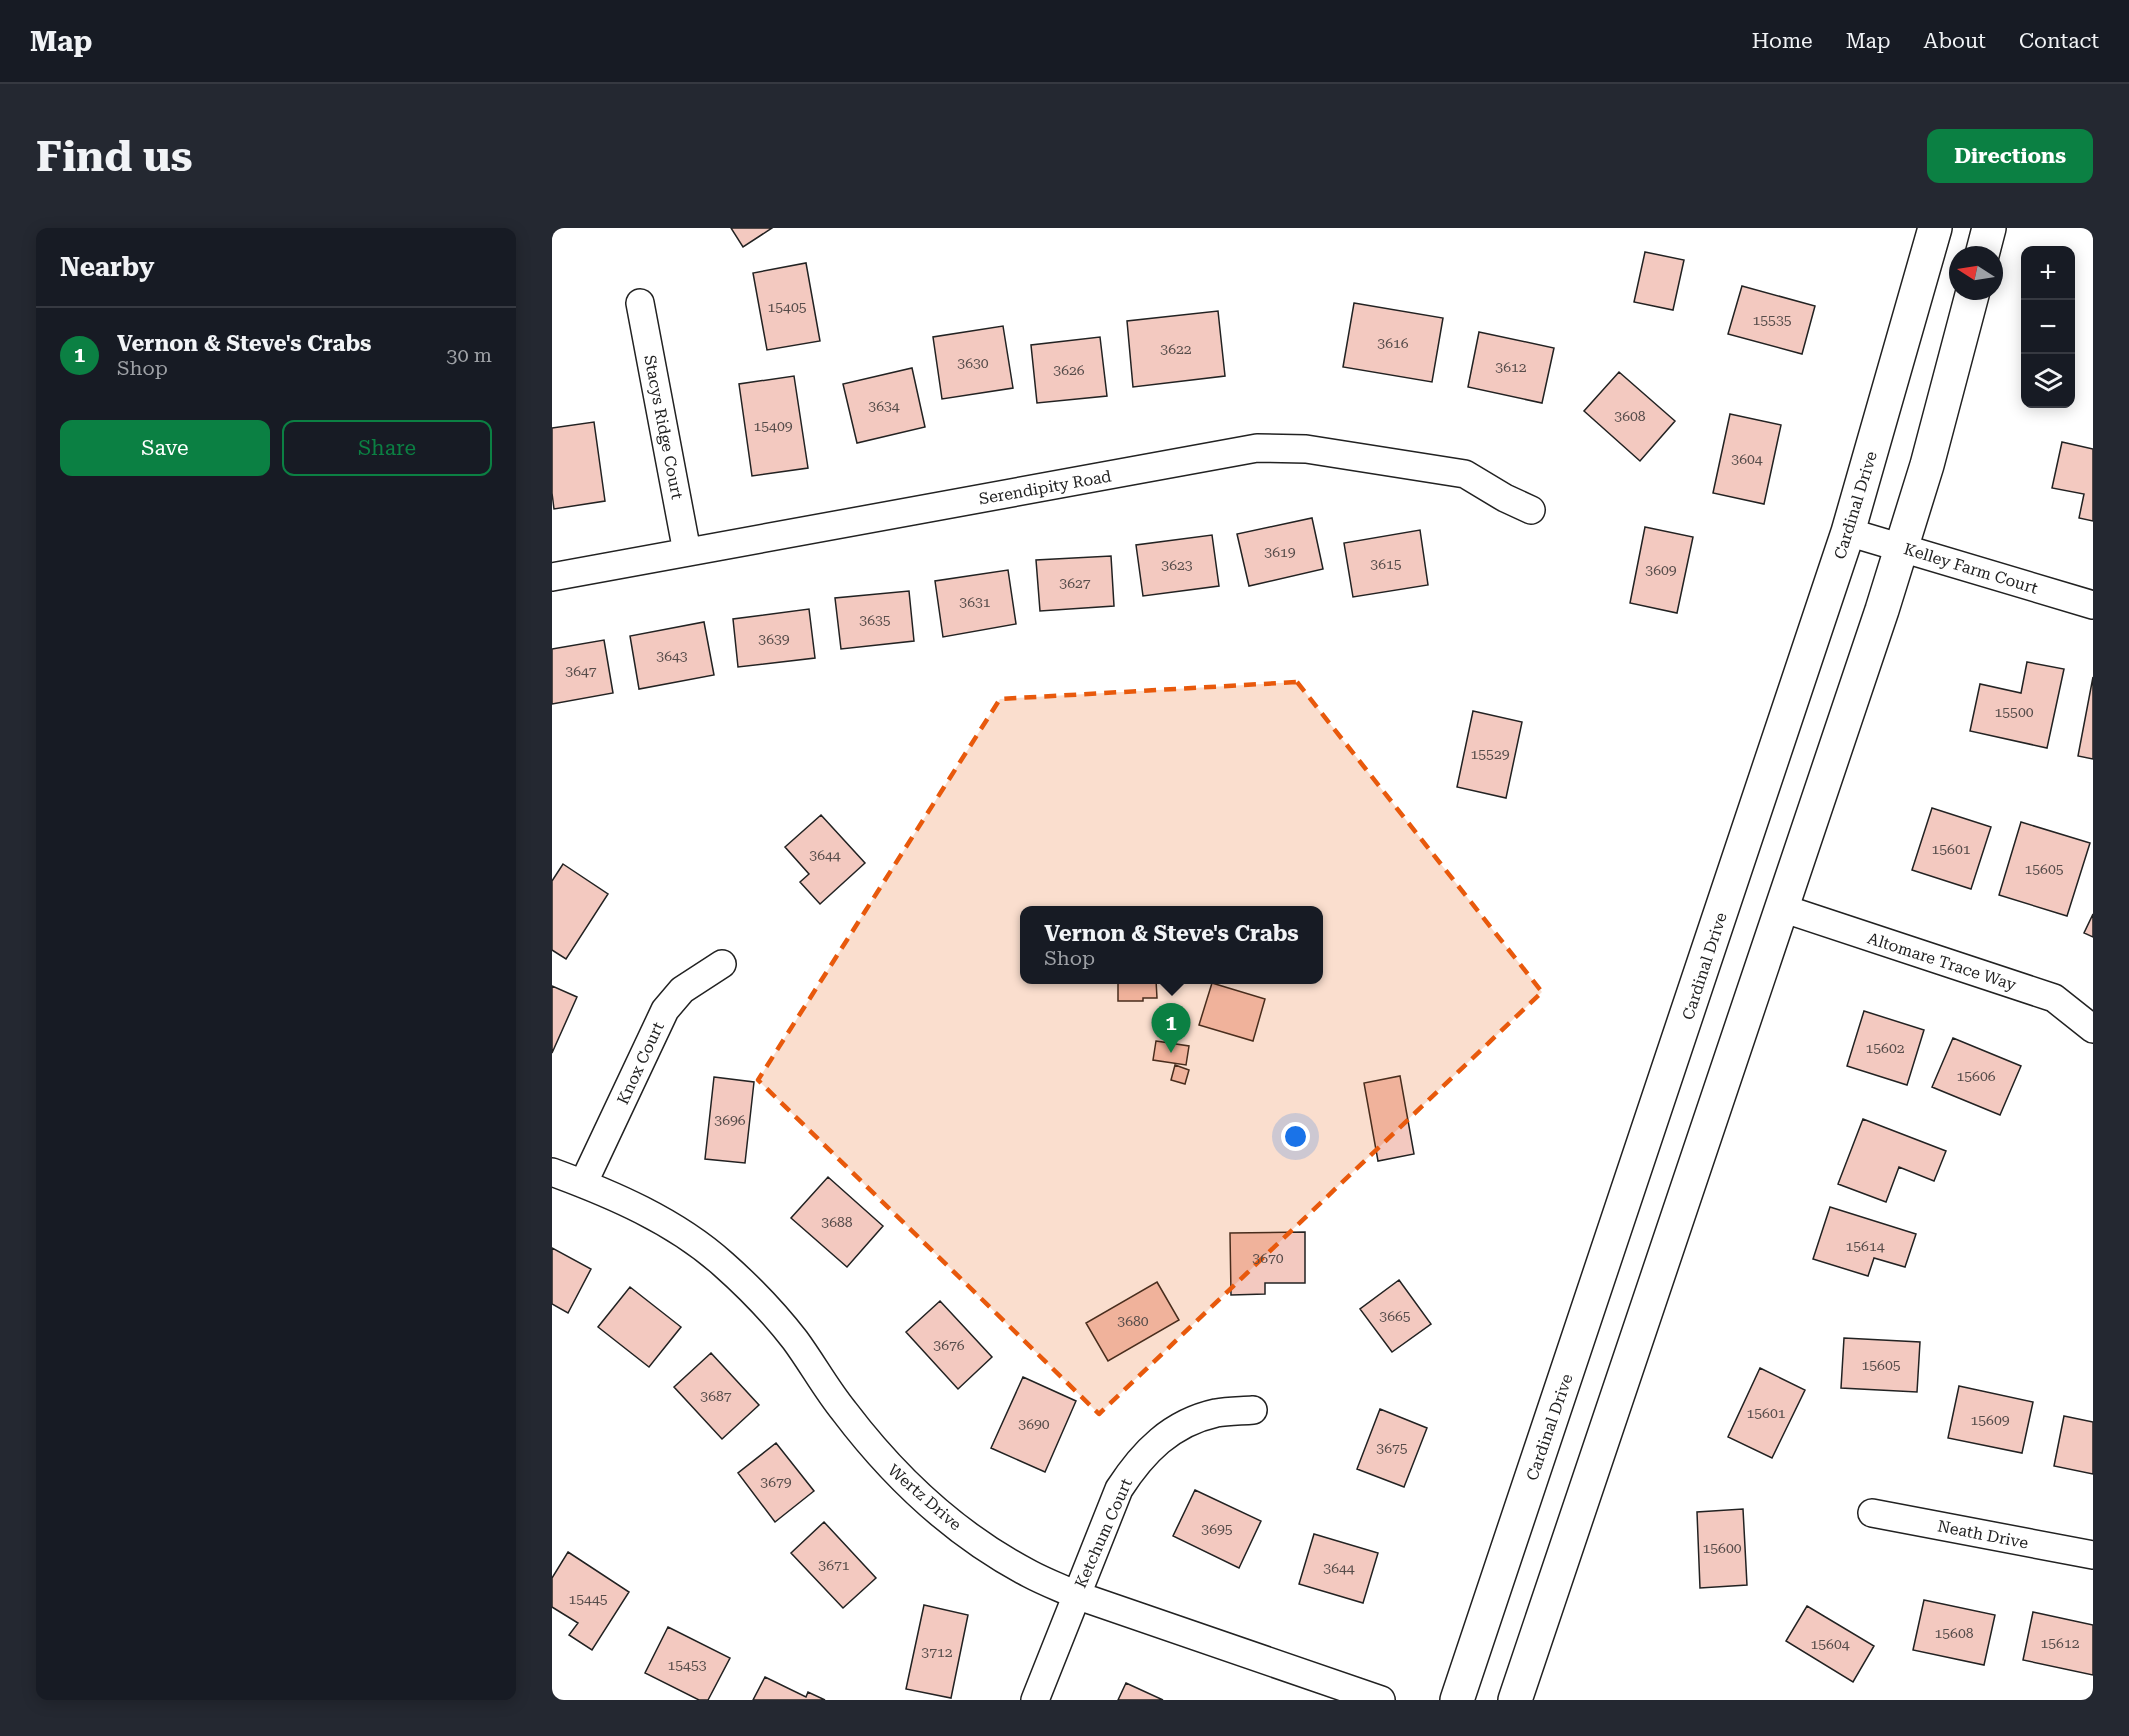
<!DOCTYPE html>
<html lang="en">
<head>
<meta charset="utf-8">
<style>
	:root { --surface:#171b24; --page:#242831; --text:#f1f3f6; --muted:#9ea1a6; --line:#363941; --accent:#0b8043 }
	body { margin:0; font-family:"Roboto Serif",serif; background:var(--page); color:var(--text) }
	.controls { position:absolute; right:18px; top:18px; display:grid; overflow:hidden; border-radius:12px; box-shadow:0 3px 15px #0003 }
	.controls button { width:54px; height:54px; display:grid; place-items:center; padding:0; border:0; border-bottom:2px solid var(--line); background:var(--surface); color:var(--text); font:30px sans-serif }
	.compass { position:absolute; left:1397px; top:18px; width:54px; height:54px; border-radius:50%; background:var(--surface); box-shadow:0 3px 15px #0003; rotate:282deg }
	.you { position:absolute; left:744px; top:909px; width:21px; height:21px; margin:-15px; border:4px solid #fff; border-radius:50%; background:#1a73e8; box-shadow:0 0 0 9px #1a73e833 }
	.badge { display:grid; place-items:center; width:39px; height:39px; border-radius:50%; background:var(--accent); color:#fff; font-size:20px; font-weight:700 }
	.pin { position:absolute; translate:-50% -50px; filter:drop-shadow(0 2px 3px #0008) }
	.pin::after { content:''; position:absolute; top:32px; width:21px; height:18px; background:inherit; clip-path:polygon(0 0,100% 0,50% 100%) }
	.popup { position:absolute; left:468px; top:678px; width:303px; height:78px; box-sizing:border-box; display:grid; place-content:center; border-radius:12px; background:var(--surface); filter:drop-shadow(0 2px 4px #0005); font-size:20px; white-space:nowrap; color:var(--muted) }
	.popup b { font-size:22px; color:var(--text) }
	.popup::after { content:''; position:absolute; left:50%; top:100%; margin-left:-12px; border:12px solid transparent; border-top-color:var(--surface) }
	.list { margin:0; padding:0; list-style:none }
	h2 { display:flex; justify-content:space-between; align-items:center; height:78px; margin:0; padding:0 24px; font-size:26px }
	h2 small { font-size:20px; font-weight:400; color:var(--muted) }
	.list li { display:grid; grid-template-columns:39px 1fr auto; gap:18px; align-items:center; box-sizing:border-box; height:96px; padding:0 24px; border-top:2px solid var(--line) }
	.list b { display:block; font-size:22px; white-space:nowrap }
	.list p { margin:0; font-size:20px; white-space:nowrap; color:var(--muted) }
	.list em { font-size:20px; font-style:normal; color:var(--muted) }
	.actions { display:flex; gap:12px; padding:18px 24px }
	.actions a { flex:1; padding:14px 0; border:2px solid var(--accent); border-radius:12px; text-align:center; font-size:21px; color:var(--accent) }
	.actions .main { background:var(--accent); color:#fff }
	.icon { flex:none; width:33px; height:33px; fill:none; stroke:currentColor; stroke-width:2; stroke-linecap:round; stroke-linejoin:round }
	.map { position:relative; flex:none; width:1541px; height:1472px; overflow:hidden; border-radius:12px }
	header { display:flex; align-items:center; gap:36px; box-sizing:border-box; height:84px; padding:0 30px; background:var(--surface); border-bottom:2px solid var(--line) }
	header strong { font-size:28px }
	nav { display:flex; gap:33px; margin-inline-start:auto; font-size:21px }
	.intro { display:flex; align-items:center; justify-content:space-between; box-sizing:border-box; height:144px; padding:0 36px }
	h1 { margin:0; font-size:42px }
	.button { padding:15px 27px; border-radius:12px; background:var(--accent); color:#fff; font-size:21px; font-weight:700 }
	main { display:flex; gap:36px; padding:0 36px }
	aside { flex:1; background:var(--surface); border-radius:12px; box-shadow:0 3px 15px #0003 }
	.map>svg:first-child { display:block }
	.building { fill:#f3c9c0; stroke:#222; stroke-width:1.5 }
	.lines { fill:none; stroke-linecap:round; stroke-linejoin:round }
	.street-casing { stroke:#222; stroke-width:30 }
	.secondary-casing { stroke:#222; stroke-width:36 }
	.street { stroke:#fff; stroke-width:27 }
	.secondary { stroke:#fff; stroke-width:33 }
	.marked { fill:#e8590c; fill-opacity:0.2; stroke:#e8590c; stroke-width:4.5; stroke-dasharray:12 8; stroke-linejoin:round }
	.labels { text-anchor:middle; stroke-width:4.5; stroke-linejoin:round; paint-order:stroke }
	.number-label { font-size:14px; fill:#564c4a }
	.street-label { font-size:16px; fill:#222; stroke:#fff }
</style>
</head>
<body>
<header>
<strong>Map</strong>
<nav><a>Home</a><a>Map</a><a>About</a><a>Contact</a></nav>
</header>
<div class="intro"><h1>Find us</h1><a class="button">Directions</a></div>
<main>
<aside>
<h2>Nearby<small></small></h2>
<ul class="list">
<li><span class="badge">1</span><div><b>Vernon &amp; Steve's Crabs</b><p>Shop</p></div><em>30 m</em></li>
</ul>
<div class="actions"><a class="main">Save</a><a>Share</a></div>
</aside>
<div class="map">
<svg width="1541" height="1472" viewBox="0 0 1541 1472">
	<rect width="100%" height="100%" fill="#fff"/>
	<path class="building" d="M 179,0 L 220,0 L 191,19 Z
		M 1093,24 L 1132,32 L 1121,82 L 1082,74 Z
		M 254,35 L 268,113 L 215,122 L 201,45 Z
		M 1190,58 L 1263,78 L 1250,126 L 1176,106 Z
		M 802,75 L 891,90 L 880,154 L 791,139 Z
		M 666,83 L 673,148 L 581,159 L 575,93 Z
		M 451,98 L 461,160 L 390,171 L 381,109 Z
		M 927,104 L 1002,120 L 990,175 L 916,159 Z
		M 548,109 L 555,168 L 485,175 L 479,117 Z
		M 360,140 L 373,199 L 305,215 L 291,156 Z
		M 1067,144 L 1123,193 L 1088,233 L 1032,183 Z
		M 242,148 L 256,240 L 200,248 L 187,156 Z
		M 1178,186 L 1229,197 L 1212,276 L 1161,265 Z
		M 42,194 L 53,273 L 2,281 L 0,265 L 0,200 Z
		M 1510,214 L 1541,221 L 1541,293 L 1527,290 L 1532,266 L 1500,260 Z
		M 760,290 L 771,341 L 697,358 L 685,306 Z
		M 1093,299 L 1141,309 L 1125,385 L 1078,375 Z
		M 868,302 L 876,357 L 801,369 L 792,315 Z
		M 660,307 L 667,358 L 591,368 L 584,317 Z
		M 559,328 L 562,378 L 488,383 L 484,332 Z
		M 456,342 L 464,396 L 391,409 L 383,353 Z
		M 357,363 L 362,413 L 289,421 L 283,370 Z
		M 257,381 L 263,430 L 186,439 L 181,391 Z
		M 152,394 L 162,447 L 87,461 L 78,408 Z
		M 52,412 L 61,465 L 0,476 L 0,421 Z
		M 1475,434 L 1512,441 L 1495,520 L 1418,503 L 1428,456 L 1469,465 Z
		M 1541,449 L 1541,531 L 1526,528 Z
		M 921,483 L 970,494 L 954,570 L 905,559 Z
		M 1380,580 L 1439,599 L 1419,661 L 1360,642 Z
		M 269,587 L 313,635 L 268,676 L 248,654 L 257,646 L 233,619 Z
		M 1469,594 L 1538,615 L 1515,688 L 1447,667 Z
		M 11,636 L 56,666 L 14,731 L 0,722 L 0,653 Z
		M 1541,686 L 1541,709 L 1532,705 Z
		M 566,752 L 604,752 L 605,770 L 591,770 L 591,773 L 566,773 Z
		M 660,755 L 713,771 L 701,813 L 647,797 Z
		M 0,758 L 25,769 L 0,825 Z
		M 1312,783 L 1372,802 L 1355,857 L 1295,838 Z
		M 1401,810 L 1469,838 L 1448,887 L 1380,859 Z
		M 604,813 L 637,818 L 634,837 L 601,832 Z
		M 623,837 L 637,842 L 633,856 L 619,852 Z
		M 848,848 L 862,926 L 826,933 L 812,855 Z
		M 162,849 L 202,854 L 193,935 L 153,931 Z
		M 1311,891 L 1394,923 L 1382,953 L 1347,939 L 1334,974 L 1286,956 Z
		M 276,949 L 331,998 L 295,1039 L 239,990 Z
		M 1278,979 L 1364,1006 L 1353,1039 L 1322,1030 L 1316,1048 L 1261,1031 Z
		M 753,1004 L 753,1055 L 713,1055 L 713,1066 L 679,1067 L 678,1005 Z
		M 0,1020 L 39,1041 L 16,1085 L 0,1076 Z
		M 847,1052 L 879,1096 L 840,1124 L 808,1081 Z
		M 605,1054 L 627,1092 L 556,1133 L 534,1095 Z
		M 78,1059 L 129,1099 L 97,1139 L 46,1099 Z
		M 388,1073 L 440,1129 L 406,1161 L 354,1104 Z
		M 1292,1110 L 1368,1114 L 1365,1164 L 1289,1160 Z
		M 159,1125 L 207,1177 L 170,1211 L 122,1159 Z
		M 1208,1140 L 1253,1162 L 1220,1230 L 1176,1209 Z
		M 471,1149 L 524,1173 L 493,1244 L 439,1220 Z
		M 1407,1158 L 1481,1174 L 1470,1225 L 1396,1210 Z
		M 828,1181 L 875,1200 L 852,1259 L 805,1241 Z
		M 1512,1188 L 1541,1194 L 1541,1246 L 1502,1238 Z
		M 224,1215 L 262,1263 L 223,1294 L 186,1245 Z
		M 643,1262 L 709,1293 L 687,1340 L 621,1308 Z
		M 1191,1281 L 1195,1357 L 1148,1360 L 1145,1284 Z
		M 272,1294 L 324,1350 L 291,1380 L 239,1325 Z
		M 762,1306 L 826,1325 L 811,1375 L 747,1356 Z
		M 16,1324 L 77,1364 L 40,1422 L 17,1407 L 26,1395 L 0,1379 L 0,1350 Z
		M 1372,1372 L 1443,1387 L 1432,1437 L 1361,1422 Z
		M 372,1377 L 416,1387 L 399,1470 L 354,1461 Z
		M 1255,1378 L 1322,1418 L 1301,1454 L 1234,1413 Z
		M 1481,1384 L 1541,1397 L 1541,1447 L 1471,1432 Z
		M 116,1399 L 178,1430 L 156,1472 L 147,1472 L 93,1445 Z
		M 213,1449 L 254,1469 L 256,1464 L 273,1472 L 201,1472 Z
		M 574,1455 L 611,1472 L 566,1472 Z"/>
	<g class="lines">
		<defs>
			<path id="street" d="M 88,75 L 135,324
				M 1296,304 L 1541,377
				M 0,349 L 705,220 L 754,221 L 913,246 L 953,270 L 979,282
				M 1230,680 L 1502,770 L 1541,801
				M 0,944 C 60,966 123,993 171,1036 C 197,1059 222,1085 243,1112 C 260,1135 274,1161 292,1183 C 342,1249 405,1308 478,1346 C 493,1354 509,1360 524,1367 L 829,1472
				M 31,956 L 113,782 L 130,762 L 170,736
				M 1320,1285 L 1541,1327
				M 483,1472 L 567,1261 C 591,1224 619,1195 664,1185 C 676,1183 689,1183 701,1182"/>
			<path id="secondary" d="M 1430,27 L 1437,0
				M 905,1472 L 1296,304 L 1383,0
				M 963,1472 L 1330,382 L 1375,237 L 1421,63"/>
		</defs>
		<use href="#street" class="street-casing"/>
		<use href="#secondary" class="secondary-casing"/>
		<use href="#street" class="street"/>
		<use href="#secondary" class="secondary"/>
	</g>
	<path class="marked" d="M 745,454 L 990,764 L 547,1186 L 206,852 L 448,471 Z"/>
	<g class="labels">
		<g class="number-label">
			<text x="235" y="84">15405</text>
			<text x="1220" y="97">15535</text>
			<text x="841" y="120">3616</text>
			<text x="624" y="126">3622</text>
			<text x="421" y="140">3630</text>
			<text x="959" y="144">3612</text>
			<text x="517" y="147">3626</text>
			<text x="332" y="183">3634</text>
			<text x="1078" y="193">3608</text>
			<text x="221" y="203">15409</text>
			<text x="1195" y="236">3604</text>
			<text x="728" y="329">3619</text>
			<text x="834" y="341">3615</text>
			<text x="625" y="342">3623</text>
			<text x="1109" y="347">3609</text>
			<text x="523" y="360">3627</text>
			<text x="423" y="379">3631</text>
			<text x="323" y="397">3635</text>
			<text x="222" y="416">3639</text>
			<text x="120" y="433">3643</text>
			<text x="29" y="448">3647</text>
			<text x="1462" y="489">15500</text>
			<text x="938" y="531">15529</text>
			<text x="1399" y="626">15601</text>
			<text x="273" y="632">3644</text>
			<text x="1492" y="646">15605</text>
			<text x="1333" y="825">15602</text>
			<text x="1424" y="853">15606</text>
			<text x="178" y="897">3696</text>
			<text x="285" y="999">3688</text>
			<text x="1313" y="1023">15614</text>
			<text x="716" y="1035">3670</text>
			<text x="843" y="1093">3665</text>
			<text x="581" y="1098">3680</text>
			<text x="397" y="1122">3676</text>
			<text x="1329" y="1142">15605</text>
			<text x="164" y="1173">3687</text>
			<text x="1214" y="1190">15601</text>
			<text x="1438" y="1197">15609</text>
			<text x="482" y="1201">3690</text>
			<text x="840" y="1225">3675</text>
			<text x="224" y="1259">3679</text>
			<text x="665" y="1306">3695</text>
			<text x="1170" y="1325">15600</text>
			<text x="282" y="1342">3671</text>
			<text x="787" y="1345">3644</text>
			<text x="36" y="1376">15445</text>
			<text x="1402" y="1410">15608</text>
			<text x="1508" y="1420">15612</text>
			<text x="1278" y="1421">15604</text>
			<text x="385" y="1429">3712</text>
			<text x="135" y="1442">15453</text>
		</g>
		<g class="street-label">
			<text transform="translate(112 199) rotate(79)" y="6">Stacys Ridge Court</text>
			<text transform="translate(493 259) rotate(-10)" y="6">Serendipity Road</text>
			<text transform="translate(1303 277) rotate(-73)" y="6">Cardinal Drive</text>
			<text transform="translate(1419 340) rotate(17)" y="6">Kelley Farm Court</text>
			<text transform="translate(1390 733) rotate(18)" y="6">Altomare Trace Way</text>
			<text transform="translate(1152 738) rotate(-72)" y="6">Cardinal Drive</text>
			<text transform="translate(88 835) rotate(-65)" y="6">Knox Court</text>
			<text transform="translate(997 1199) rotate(-71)" y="6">Cardinal Drive</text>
			<text transform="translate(373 1269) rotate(41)" y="6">Wertz Drive</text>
			<text transform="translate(551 1305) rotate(-66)" y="6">Ketchum Court</text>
			<text transform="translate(1431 1306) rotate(11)" y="6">Neath Drive</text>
		</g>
	</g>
</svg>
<div class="controls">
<button>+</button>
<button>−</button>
<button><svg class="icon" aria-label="layers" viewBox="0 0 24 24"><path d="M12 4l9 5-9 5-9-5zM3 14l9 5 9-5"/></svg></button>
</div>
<svg class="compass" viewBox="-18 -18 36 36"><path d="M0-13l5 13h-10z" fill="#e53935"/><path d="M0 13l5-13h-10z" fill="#9ea1a6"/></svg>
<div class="you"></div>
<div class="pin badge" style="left:619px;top:825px">1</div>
<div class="popup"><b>Vernon &amp; Steve's Crabs</b>Shop</div>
</div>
</main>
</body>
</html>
